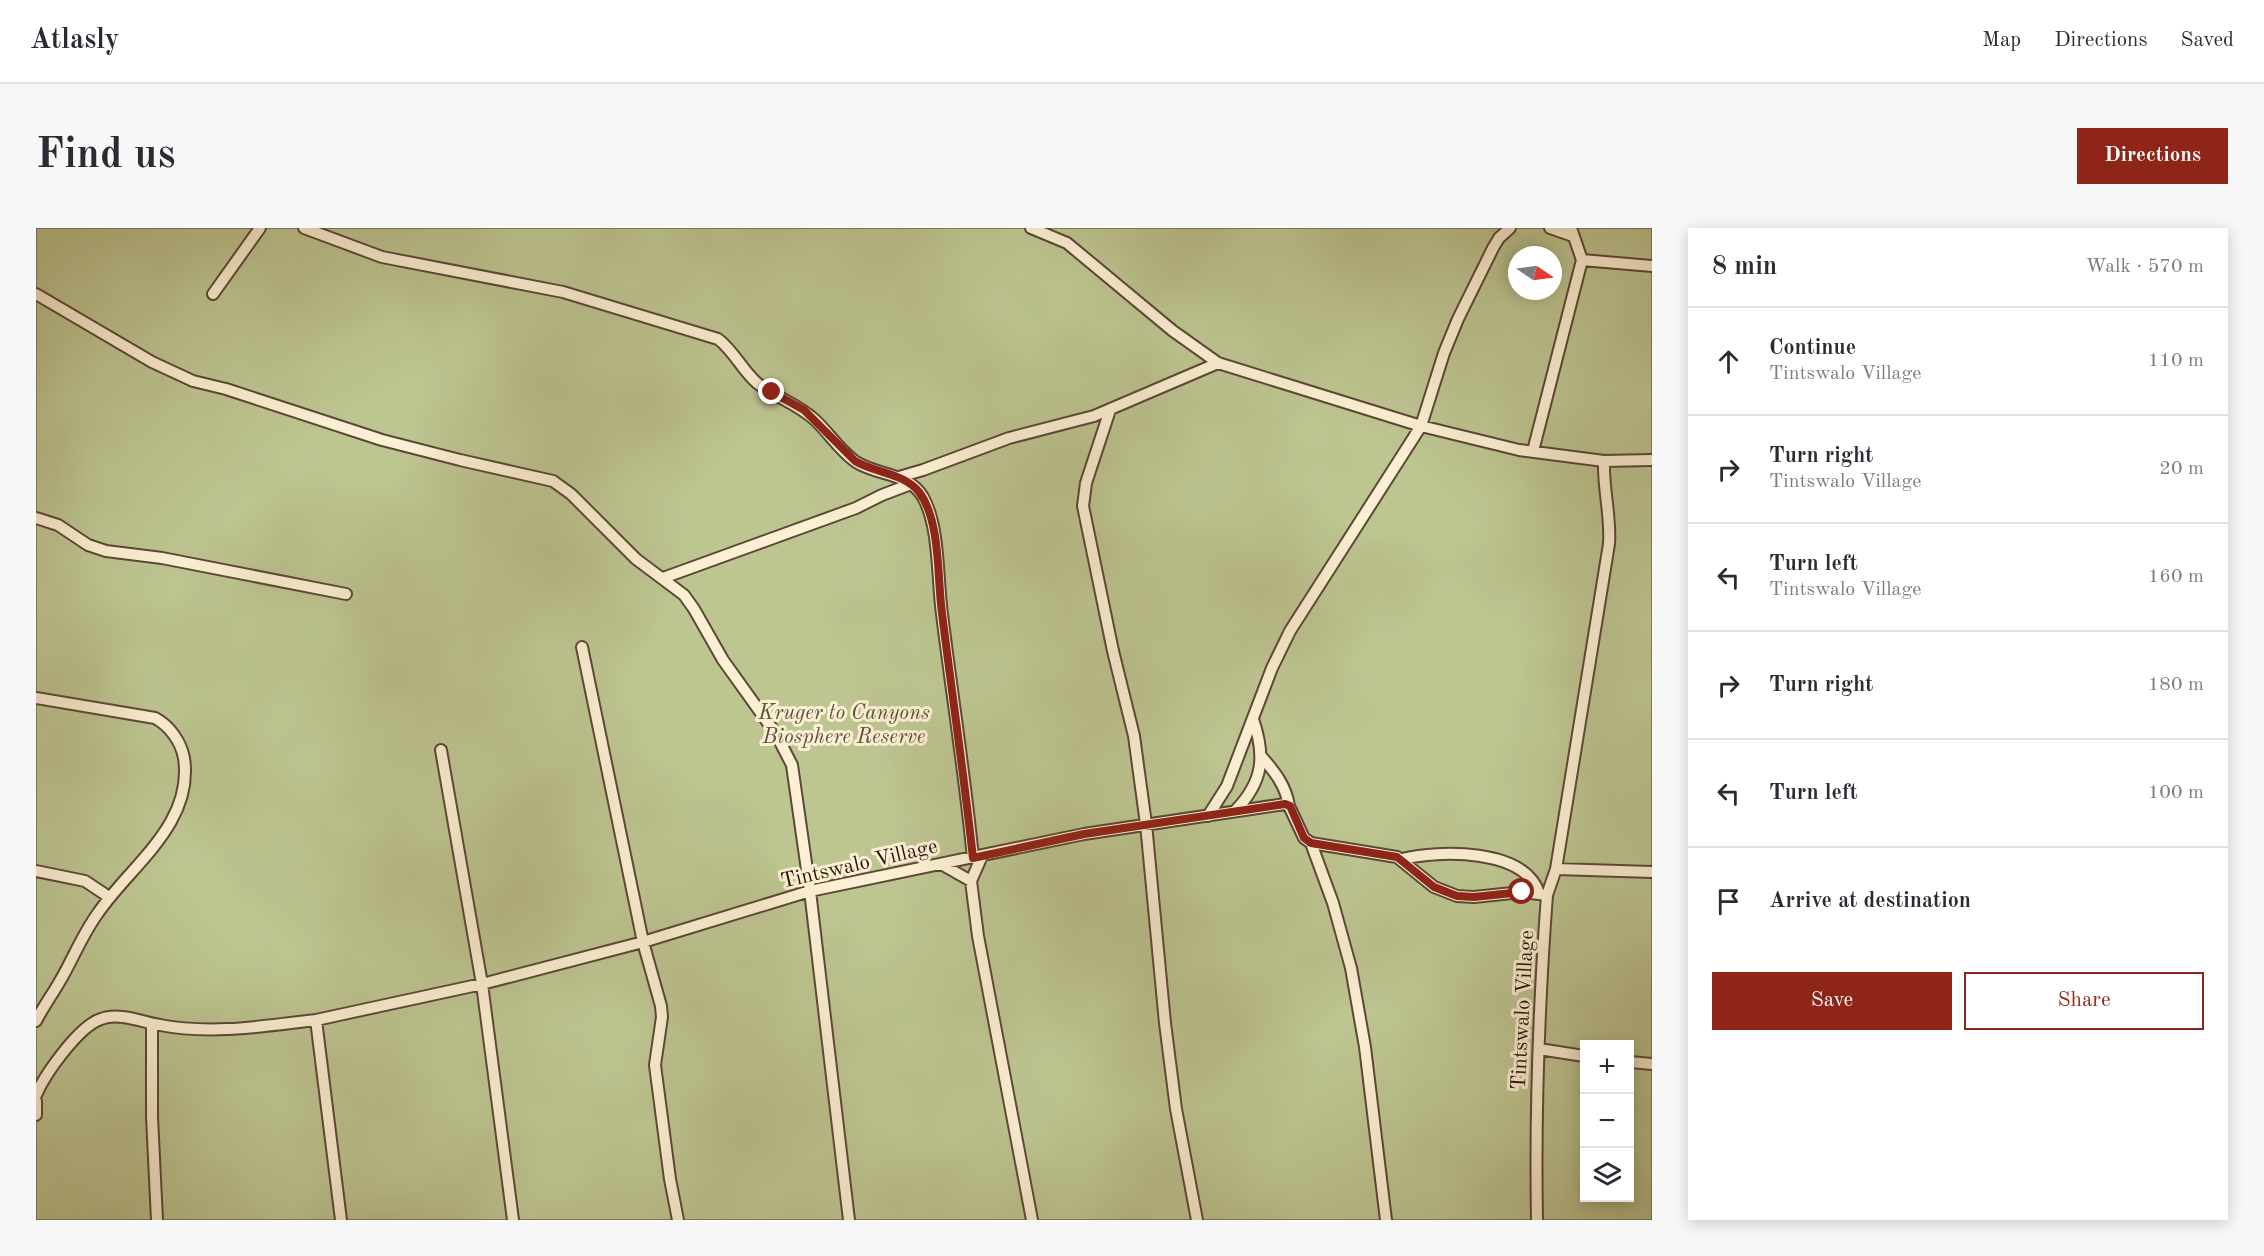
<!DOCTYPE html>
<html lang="en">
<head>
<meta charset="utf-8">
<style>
	:root { --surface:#fff; --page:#f7f7f7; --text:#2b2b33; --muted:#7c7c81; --line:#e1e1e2; --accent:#8f2418 }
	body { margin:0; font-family:"Old Standard TT",serif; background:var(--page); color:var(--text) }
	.controls { position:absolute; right:18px; bottom:18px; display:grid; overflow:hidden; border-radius:0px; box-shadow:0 3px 15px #0003 }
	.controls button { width:54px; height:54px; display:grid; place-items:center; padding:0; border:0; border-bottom:2px solid var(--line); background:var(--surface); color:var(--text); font:30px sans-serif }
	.compass { position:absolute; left:1472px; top:18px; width:54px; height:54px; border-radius:50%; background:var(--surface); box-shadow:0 3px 15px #0003; rotate:103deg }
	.stop { position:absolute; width:18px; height:18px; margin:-14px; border:4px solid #8f2418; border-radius:50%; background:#fff }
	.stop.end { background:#8f2418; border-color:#fff; box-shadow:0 2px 6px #0008 }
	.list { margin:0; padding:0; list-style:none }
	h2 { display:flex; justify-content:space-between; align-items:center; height:78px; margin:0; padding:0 24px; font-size:26px }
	h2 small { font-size:20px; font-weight:400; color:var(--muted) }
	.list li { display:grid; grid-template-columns:39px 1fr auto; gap:18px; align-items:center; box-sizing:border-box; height:108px; padding:0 24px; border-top:2px solid var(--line) }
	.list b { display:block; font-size:22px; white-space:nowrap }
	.list p { margin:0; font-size:20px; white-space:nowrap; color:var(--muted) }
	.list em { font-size:20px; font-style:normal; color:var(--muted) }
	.actions { display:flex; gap:12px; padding:18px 24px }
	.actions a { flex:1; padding:14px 0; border:2px solid var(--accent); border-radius:0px; text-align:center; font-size:21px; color:var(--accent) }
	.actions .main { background:var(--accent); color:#fff }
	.icon { flex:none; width:33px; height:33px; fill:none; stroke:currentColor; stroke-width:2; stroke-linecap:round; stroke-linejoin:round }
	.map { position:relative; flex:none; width:1616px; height:992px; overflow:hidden; border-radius:0px }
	header { display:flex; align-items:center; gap:36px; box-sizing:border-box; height:84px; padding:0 30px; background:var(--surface); border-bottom:2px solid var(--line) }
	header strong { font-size:28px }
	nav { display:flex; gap:33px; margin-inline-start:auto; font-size:21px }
	.intro { display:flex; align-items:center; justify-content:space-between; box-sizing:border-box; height:144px; padding:0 36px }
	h1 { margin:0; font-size:42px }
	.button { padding:15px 27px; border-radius:0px; background:var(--accent); color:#fff; font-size:21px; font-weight:700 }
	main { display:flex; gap:36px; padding:0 36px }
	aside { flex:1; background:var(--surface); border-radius:0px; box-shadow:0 3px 15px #0003 }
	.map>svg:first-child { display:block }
	.green { fill:#bdc591; stroke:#726c4e; stroke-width:1.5; fill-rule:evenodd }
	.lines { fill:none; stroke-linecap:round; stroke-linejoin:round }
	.street-casing { stroke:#5b4836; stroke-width:14 }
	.street { stroke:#fcefd3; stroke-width:10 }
	.route { stroke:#8f2418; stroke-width:8 }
	.labels { text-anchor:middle; stroke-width:6; stroke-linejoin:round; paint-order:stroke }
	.park-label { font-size:21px; font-style:italic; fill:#5b5239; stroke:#fcefd3 }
	.street-label { font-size:21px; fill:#26140a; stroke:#fcefd3 }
</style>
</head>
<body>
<header>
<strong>Atlasly</strong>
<nav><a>Map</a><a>Directions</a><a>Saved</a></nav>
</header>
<div class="intro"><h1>Find us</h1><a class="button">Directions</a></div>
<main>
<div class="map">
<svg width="1616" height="992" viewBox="0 0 1616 992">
	<rect width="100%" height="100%" fill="#fae6bb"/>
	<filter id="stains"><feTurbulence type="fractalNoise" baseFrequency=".00333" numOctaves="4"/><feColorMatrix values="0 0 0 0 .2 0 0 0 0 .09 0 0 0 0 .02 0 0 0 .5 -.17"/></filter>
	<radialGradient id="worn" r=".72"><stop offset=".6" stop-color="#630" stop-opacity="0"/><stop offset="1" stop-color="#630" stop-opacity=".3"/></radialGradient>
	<path class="green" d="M 0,0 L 1616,0 L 1616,992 L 0,992 ZM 1481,27 L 1517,27 L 1517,63 L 1481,63 ZM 1548,816 L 1594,816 L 1594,970 L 1548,970 Z"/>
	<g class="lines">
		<defs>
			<path id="street" d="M 268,0 L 346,29 L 527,64 L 682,111 C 698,123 706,142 721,155 C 739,169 762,176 779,192 C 793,205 804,223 820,234 C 842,248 872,244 887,269 C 904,300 901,350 906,386 C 916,467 929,548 937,630
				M 995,0 L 1031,15 L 1137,103 L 1182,135 L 1385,198 L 1483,222 L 1568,233 L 1616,232
				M 1514,0 L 1537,8
				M 1546,32 L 1616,38
				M 0,66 L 116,134 L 157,153 L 190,161 L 346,212 L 424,232 L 517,253 L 535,266 L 600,331 L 648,367 L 658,381 L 687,432 L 740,506 L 756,537 L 774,663 L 813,992
				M 177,66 L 224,0
				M 1074,182 L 1050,255 L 1047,278 L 1077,423 L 1098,508 L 1110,596 L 1129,795 L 1140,881 L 1161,992
				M 1497,223 L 1546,32 L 1535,0
				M 863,249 L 887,242 L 973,210 L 1058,188 L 1182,135
				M 0,290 L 22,297 L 52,317 L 70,323 L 126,330 L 310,366
				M 627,350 L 820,280 L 846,267 L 875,256
				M 546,419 L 607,714 L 625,778 L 626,789 L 619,837 L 634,951 L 642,992
				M 0,470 L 119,490 C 134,498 145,514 148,530 C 158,596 95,637 62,685 C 46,707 37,731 24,753 C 16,767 7,779 0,793
				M 405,522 L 446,756 L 477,992
				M 1225,528 C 1239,544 1250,558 1253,578
				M 1199,583 C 1227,554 1230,529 1217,491
				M 1172,588 L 1191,558 L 1236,440 L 1254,403 L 1385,198 L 1408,125 L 1422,91 L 1457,20 L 1463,10 L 1474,0
				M 1275,615 L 1297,675 L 1315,740 L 1329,819 L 1350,992
				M 946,628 L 935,653 L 942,708 L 996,992
				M 1366,631 C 1403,622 1488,620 1503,665
				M 905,636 L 935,653
				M 1520,641 L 1573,316 C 1575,287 1567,262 1568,233
				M 0,643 L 49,653 L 73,669
				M 1511,667 L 1520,641 L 1616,644
				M 116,796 L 116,889 L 121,992
				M 1503,821 L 1548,828
				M 1594,834 L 1616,836
				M 0,867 C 9,846 43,798 65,791 C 83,784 106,794 124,797 C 176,807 228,798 280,792
				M 0,873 L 0,887
				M 305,992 L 280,792 L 446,756 L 607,714 L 774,663 L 1048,606 L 1249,576 L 1253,578 L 1268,610 L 1275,615 L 1361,629 L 1398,659 L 1421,668 L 1438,669 L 1486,664 L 1511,667 C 1503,775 1499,884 1501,992"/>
		</defs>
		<use href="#street" class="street-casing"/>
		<use href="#street" class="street"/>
	</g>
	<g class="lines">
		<path class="route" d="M 736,164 L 768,182 L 819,233 C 839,245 868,245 883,264 C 905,293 901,350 906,385 C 916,466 928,548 937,630 L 1048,606 L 1249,576 L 1254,578 L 1268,610 L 1275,615 L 1361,629 L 1398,659 L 1421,668 L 1438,669 L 1486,664"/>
	</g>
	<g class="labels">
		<g class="park-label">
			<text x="808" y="491">Kruger to Canyons<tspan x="808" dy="24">Biosphere Reserve</tspan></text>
		</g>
		<g class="street-label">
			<text transform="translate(823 635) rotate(-13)" y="7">Tintswalo Village</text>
			<text transform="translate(1486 782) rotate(-87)" y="7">Tintswalo Village</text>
		</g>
	</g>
	<rect width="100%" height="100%" filter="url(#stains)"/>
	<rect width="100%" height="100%" fill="url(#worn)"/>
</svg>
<div class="controls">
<button>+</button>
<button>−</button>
<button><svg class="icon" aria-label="layers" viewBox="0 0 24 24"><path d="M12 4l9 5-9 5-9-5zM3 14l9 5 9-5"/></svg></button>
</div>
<svg class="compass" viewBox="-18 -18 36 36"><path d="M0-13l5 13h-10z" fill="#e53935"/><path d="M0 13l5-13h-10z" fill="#7c7c81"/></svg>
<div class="stop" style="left:1486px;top:664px"></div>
<div class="stop end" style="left:736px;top:164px"></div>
</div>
<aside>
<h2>8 min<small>Walk · 570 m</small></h2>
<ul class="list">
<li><svg class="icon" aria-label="ahead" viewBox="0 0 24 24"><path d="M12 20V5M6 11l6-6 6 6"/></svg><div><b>Continue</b><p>Tintswalo Village</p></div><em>110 m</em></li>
<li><svg class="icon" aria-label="right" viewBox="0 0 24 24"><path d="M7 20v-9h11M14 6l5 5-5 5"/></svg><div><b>Turn right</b><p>Tintswalo Village</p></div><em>20 m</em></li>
<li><svg class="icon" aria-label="left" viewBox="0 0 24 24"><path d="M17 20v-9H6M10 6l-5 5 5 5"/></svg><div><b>Turn left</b><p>Tintswalo Village</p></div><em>160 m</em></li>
<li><svg class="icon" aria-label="right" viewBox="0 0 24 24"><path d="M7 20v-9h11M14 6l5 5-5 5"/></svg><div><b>Turn right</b></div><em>180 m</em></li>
<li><svg class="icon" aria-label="left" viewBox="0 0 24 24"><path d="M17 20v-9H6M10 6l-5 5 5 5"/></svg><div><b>Turn left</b></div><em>100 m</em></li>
<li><svg class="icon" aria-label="arrive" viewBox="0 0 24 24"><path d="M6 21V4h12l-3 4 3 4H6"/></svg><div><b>Arrive at destination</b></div></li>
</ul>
<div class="actions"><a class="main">Save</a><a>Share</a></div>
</aside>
</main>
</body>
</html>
